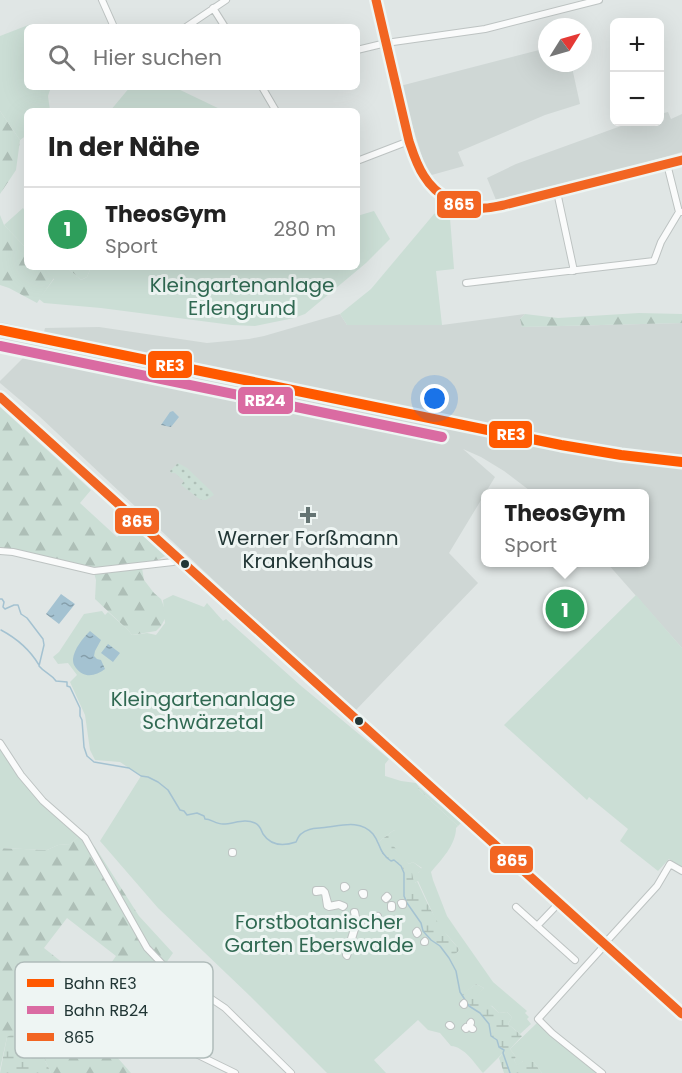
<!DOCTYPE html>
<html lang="de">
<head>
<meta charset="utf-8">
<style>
	:root { --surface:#fff; --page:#f2f2f2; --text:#222; --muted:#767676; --line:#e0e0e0; --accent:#647473 }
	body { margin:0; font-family:Poppins,sans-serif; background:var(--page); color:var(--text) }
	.controls { position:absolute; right:18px; top:18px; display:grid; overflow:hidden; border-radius:9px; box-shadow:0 6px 24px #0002 }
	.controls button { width:54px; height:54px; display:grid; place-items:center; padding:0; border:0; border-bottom:2px solid var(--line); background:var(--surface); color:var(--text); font:30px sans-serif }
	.compass { position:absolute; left:538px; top:18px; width:54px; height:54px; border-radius:50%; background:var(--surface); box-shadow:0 6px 24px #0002; rotate:53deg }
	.you { position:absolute; left:435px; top:399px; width:21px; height:21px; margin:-15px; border:4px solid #fff; border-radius:50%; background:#1a73e8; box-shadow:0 0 0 9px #1a73e833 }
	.badge { display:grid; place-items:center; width:39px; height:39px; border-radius:50%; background:var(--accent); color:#fff; font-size:20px; font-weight:700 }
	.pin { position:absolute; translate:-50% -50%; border:3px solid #fff; box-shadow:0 2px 6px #0006 }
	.popup { position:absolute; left:481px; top:489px; width:168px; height:78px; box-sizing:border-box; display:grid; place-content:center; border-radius:9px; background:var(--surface); filter:drop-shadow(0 2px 4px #0005); font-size:20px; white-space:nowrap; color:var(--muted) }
	.popup b { font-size:22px; color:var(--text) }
	.popup::after { content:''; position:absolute; left:50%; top:100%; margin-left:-12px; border:12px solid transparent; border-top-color:var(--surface) }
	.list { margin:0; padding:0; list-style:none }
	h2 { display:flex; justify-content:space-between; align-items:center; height:78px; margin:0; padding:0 24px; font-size:26px }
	h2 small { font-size:20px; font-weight:400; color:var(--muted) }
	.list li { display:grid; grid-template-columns:39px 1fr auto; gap:18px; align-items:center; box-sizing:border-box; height:84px; padding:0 24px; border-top:2px solid var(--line) }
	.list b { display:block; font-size:22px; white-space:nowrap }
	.list p { margin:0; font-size:20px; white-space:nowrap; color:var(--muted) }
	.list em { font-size:20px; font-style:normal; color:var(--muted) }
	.icon { flex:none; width:33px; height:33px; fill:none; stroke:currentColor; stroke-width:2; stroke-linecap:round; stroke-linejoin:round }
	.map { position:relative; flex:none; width:682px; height:1073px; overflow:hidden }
	.search { position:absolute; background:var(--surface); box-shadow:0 6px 24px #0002; left:24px; top:24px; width:336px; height:66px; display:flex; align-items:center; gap:15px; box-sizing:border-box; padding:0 21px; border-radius:9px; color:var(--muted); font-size:22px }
	.panel { position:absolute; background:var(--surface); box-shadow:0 6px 24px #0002; left:24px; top:108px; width:336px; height:162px; border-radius:9px }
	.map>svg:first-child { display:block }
	.built { fill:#cfd7d5 }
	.grass { fill:url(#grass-dots) }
	.forest { fill:url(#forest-firs) }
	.wetland { fill:url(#wetland-marsh) }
	.garden { fill:#cbded5; fill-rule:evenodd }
	.water { fill:url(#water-ripples) }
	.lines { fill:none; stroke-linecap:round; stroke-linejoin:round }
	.stream { stroke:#a4c2d1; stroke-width:1.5 }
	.minor-casing { stroke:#bdc3c2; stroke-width:8 }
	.minor { stroke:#fafbfb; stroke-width:6 }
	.bus-1-casing { stroke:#eef5f3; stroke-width:14 }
	.bus-1 { stroke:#f26522; stroke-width:9 }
	.rail-1-casing { stroke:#eef5f3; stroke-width:15 }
	.rail-2-casing { stroke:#eef5f3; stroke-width:15 }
	.rail-1 { stroke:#ff5900; stroke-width:10 }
	.rail-2 { stroke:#da6ba2; stroke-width:10 }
	.poi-dot { fill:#647473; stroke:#eef5f3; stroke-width:2 }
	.bus-dot { fill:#213635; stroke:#eef5f3; stroke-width:2 }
	.labels { text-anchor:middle; stroke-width:6; stroke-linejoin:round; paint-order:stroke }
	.park-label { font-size:20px; fill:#306952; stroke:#eef5f3 }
	.poi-label { font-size:20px; fill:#213635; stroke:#eef5f3 }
	.key { fill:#eef5f3; stroke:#b0bcba; stroke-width:1.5 }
	.key-label { font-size:16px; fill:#213635 }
	.line-badge { stroke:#eef5f3; stroke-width:2 }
	.badge-label { font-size:16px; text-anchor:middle; font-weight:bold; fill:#fff }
</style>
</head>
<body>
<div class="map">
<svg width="682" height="1073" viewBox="0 0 682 1073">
	<defs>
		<pattern id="grass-dots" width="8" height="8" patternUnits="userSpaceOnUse" patternTransform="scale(1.5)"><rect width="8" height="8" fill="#cbded5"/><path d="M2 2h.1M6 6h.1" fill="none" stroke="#aebfb7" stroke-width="1.8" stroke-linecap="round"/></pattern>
		<pattern id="forest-firs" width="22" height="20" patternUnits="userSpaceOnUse" patternTransform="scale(1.5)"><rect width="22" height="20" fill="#cbded5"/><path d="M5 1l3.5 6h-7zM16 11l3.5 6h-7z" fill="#aebfb7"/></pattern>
		<pattern id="wetland-marsh" width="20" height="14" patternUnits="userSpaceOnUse" patternTransform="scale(1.5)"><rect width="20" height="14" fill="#cbded5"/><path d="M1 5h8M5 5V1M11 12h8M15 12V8" fill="none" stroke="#aebfb7"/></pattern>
		<pattern id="water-ripples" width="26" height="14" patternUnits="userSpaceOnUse" patternTransform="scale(1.5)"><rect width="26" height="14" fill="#a4c2d1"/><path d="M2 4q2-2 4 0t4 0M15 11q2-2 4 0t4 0" fill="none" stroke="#859eaa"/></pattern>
	</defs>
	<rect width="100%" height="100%" fill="#e0e6e5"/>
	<path class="built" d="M 547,48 L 547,63 L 571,63 L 580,104 L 545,115 L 458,152 L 464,166 L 428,176 L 400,86 Z
		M 668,112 L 671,119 L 682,114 L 682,152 L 644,163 L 496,200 L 487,178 L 516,164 L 632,122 L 660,122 L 660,114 Z
		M 340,314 L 347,325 L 442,325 L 525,314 L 520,319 L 522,327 L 682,323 L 682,648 L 607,563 L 644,562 L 644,494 L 533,493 L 504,471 L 481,457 L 463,449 L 495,477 L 449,553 L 478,583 L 354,712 L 39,416 L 0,383 L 0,381 L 32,349 L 0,340 L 0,322 L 44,332 L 45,328 L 99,327 L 207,343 L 249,339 L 264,336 Z"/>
	<path class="grass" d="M 178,463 L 187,468 L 212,492 L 214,495 L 206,500 L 201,500 L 181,485 L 184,481 L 175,473 L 171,473 L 170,471 Z
		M 419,787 L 461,823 L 458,826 L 417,788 Z"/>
	<path class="forest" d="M 0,111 L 20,140 L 16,170 L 0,194 Z
		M 0,215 L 4,225 L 27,249 L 27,267 L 44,267 L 54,278 L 37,303 L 9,288 L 0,285 Z
		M 66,267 L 91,267 L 87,277 L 81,280 Z
		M 639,313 L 682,314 L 682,323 L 522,327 L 520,319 L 525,314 L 558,318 Z
		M 0,407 L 91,490 L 80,503 L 117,537 L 130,524 L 165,556 L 154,562 L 94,570 L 0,550 Z
		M 142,568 L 144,580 L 154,593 L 161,599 L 167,615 L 161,626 L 156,631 L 132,635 L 128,630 L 95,599 L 96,580 L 94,573 Z
		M 80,835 L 85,841 L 95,847 L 139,916 L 173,953 L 159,973 L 148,975 L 145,971 C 134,970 123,978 115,987 C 115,992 114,995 120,997 L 126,993 L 130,996 L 127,1010 L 95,986 L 116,956 L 67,918 L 44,948 L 73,971 L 89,986 L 135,1020 L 116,1056 L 131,1073 L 51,1073 L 34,1037 L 7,1037 L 0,1069 L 0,848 L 47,850 L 58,845 L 70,844 Z"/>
	<path class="wetland" d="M 394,830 L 396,832 L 393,845 L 402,854 L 409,864 L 413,862 L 422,869 L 418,873 L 415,883 L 417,881 C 429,908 440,929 460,950 L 450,959 L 440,946 L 431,940 L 423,931 L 421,923 L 405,899 L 404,871 L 401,866 L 394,860 L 391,861 L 383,855 L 377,843 Z
		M 476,984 L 484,988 L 478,994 L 499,1013 L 507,1012 L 512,1017 L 508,1024 L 522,1036 L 510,1049 L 516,1057 L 514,1060 L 517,1065 L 523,1061 L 533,1061 L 542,1073 L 504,1073 L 499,1058 L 503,1053 L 503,1048 L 499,1047 L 496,1039 L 492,1037 L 488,1024 L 480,1013 L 471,1007 L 461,995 Z
		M 20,1030 L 34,1037 L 51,1073 L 0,1073 L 7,1037 Z"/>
	<path class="garden" d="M 31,24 L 35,27 L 27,27 L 27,87 L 51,87 L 48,96 L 50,111 L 27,111 L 27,135 L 20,140 L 0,111 L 0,36 Z
		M 130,87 L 174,87 L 224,111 L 110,111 Z
		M 449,205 L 454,269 L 436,271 L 442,325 L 347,325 L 340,314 L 371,289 L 434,214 Z
		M 23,208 L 27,214 L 27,249 L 4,225 Z
		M 374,211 L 390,239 L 366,263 L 305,314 L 294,318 L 255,326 L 232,325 L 101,308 L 44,303 L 39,299 L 54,279 L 44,267 L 66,267 L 81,280 L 87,277 L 91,267 L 357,267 L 357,216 Z
		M 173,595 L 204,607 L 207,603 L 223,621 L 226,619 L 300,685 L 389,759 L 385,764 L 385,776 L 401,781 L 416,783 L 419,787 L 418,789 L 458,826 L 456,828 C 456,845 441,860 431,872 L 433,880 L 447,916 L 458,932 L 493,982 L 527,1011 L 525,1013 L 529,1017 L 527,1019 L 531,1024 L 520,1034 L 508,1024 L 512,1017 L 507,1012 L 499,1013 L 492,1006 L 487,1005 L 477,994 L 484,988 L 476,984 L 462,995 L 471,1007 L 480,1013 L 490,1026 L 490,1032 L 492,1037 L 497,1040 L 498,1046 L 504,1049 L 503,1053 L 483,1073 C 475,1064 465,1047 451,1046 L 440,1033 L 428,1030 L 418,1020 L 374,1060 L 386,1073 L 327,1073 L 250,996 L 158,908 L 100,841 L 141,776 L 120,762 L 95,760 L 90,750 L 85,715 L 70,682 L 77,675 L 68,663 L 58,664 L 53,657 L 59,652 L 84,614 L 102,611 L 105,615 L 108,612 L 128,630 L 132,635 L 147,633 L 156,635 L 165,623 L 163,600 ZM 394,830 L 395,832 L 389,837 L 390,842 L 409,864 L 413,862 L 422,868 L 418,873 L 412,873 L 414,883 L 418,881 L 434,916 L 441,928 L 460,950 L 450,958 L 440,946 L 431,940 L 422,930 L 421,923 L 405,899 L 404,871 L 401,866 L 394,860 L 391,861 L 383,855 L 377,843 Z
		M 636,595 L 682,648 L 682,867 L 669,859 L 658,871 L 620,841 L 628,829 L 589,797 L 587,800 L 504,725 Z
		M 0,746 L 19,776 L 80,835 L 70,844 L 58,845 L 47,850 L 0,848 Z
		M 538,1022 L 599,1073 L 542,1073 L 533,1061 L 526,1066 L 523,1061 L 517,1066 L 514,1060 L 516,1057 L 510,1049 Z"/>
	<path class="water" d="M 173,411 L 179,417 L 171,427 L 161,425 L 170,412 Z
		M 61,594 L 75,604 L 59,624 L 46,614 Z
		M 90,631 L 101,640 L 95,651 L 94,656 L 97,659 L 101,660 L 105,669 C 96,676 84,679 76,668 C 74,665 73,664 73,659 C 74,649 83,638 90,631 Z
		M 108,644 L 120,653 L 113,662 L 101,653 Z"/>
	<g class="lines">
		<path class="stream" d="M 0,599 L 2,599 L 4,602 L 3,607 L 5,609 L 14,605 L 18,605 L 21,614 L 27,618 L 43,639 L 44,645 L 39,666 C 45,673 51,674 56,681 L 67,682 L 67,686 L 70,687 L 80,708 L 80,716 L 82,720 L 84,747 L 87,756 L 94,762 L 129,768 L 141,776 L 148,777 L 158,782 L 168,790 L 180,810 L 184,811 L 187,815 L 197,813 L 204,816 L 205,819 C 211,819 216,824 223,824 C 234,824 244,818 255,823 C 260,825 261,830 263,834 C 271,846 284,846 296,842 C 297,840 299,835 301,834 C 308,827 319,829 328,827 C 343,825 361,820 373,834 C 381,844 378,852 391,861 L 394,860 L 401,866 L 404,873 L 404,896 L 407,903 L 421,923 L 423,931 L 431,940 L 440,946 L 449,958 L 456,971 L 460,992 L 469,1006 L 480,1013 L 489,1024 L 491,1036 L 497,1040 L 499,1047 L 504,1050 L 503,1053 L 510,1073
			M 1,630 C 16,638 30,650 39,665"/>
		<defs>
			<path id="minor" d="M 102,0 L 114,27
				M 376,0 L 409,141 C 414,154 418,169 426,180 C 438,197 464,209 485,208 C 491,207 498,206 504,205 L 682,160
				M 213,8 L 225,27
				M 186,27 L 226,0
				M 357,50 L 386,43 L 485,29 L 599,0
				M 262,87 L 276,111
				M 357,161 L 409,141
				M 667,164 L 679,212
				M 557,192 L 574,271
				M 466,283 L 654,261 L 661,242 L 679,212 L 682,212
				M 0,397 L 682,1014
				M 0,551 L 13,552 L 94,571 L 173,562 L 179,560
				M 0,743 L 21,775 L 43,801 L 85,838 L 147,948 L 167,969 L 225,1008 L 291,1073
				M 232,852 L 233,852 L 233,853 L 232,853 Z
				M 344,886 L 345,886 L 346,887 L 344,888 Z
				M 316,890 L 323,890 L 325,892 L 329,906 L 339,904 L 344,906 L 343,907 L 339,905 L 329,907 L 327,906 L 325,893 L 322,891 L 316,892 Z
				M 362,893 L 364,893 L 364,895 L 363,895 Z
				M 387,896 L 388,897 L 386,899 L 385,898 Z
				M 403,903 L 403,905 L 402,905 L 401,903 Z
				M 391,905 L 392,905 L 392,908 L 391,908 Z
				M 516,907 L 575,960
				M 354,912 L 355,912 L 356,917 L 355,917 Z
				M 378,916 L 378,917 L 377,918 L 377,917 Z
				M 537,926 L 559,903
				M 354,929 L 355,929 L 347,956 L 346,955 Z
				M 417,931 L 418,933 L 417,934 L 416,932 Z
				M 425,941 L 425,942 L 424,942 Z
				M 464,1003 L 464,1005 L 463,1004 Z
				M 124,1010 L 192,1052 L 235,1073
				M 471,1022 L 471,1023 L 470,1024 L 470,1023 Z
				M 449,1025 L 450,1025 L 451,1026 L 450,1026 Z
				M 466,1027 L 466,1029 L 465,1028 Z
				M 471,1028 L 472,1028 L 473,1029 L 472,1029 Z
				M 602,1073 L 552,1033 L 538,1019 L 604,946 L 606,942 L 657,886 L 670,864 L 682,871"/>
		</defs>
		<use href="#minor" class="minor-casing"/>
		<use href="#minor" class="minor"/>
		<defs>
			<path id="bus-1" d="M 376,0 L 409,141 C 413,153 417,166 424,176 C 436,196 462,210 485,208 C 491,208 498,206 504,205 L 682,160
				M 0,397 L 682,1014"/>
		</defs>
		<use href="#bus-1" class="bus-1-casing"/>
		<use href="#bus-1" class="bus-1"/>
		<defs>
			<path id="rail-1" d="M 0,330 L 561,445 L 621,455 L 682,462"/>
			<path id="rail-2" d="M 0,346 L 442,437"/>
		</defs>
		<use href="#rail-1" class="rail-1-casing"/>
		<use href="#rail-2" class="rail-2-casing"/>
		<use href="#rail-1" class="rail-1"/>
		<use href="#rail-2" class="rail-2"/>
	</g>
	<path class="poi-dot" d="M305 506h6v6h6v6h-6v6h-6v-6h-6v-6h6z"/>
	<g class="bus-dot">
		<circle cx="185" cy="564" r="5"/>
		<circle cx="359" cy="721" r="5"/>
	</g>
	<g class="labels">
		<g class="park-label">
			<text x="242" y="292">Kleingartenanlage<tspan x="242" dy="23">Erlengrund</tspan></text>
			<text x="203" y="706">Kleingartenanlage<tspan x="203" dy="23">Schwärzetal</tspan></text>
			<text x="319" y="929">Forstbotanischer<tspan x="319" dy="23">Garten Eberswalde</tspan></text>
		</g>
		<g class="poi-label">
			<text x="308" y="545">Werner Forßmann<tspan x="308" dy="23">Krankenhaus</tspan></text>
		</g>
	</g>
	<rect x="15" y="962" width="198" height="96" rx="9" class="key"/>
	<rect x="27" y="979" width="27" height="8" fill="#ff5900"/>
	<rect x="27" y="1006" width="27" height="8" fill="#da6ba2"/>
	<rect x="27" y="1033" width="27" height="8" fill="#f26522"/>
	<g class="key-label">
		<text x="64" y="989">Bahn RE3</text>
		<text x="64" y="1016">Bahn RB24</text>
		<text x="64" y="1043">865</text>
	</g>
	<g class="line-badge">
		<rect x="436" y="190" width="46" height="29" rx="6" fill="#f26522"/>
		<rect x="147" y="350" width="46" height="29" rx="6" fill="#ff5900"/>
		<rect x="237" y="386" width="57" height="29" rx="6" fill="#da6ba2"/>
		<rect x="488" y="420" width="45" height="29" rx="6" fill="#ff5900"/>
		<rect x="114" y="507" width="46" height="28" rx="6" fill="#f26522"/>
		<rect x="489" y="845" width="45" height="29" rx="6" fill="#f26522"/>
	</g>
	<g class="badge-label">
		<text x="459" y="210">865</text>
		<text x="170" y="371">RE3</text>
		<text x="265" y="406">RB24</text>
		<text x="511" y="440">RE3</text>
		<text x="137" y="527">865</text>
		<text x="512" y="866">865</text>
	</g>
</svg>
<div class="controls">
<button>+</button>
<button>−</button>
</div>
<svg class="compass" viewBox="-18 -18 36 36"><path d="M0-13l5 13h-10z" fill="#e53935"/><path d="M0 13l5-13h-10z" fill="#767676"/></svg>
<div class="you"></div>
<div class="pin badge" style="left:565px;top:609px;background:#2e9e5b">1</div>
<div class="popup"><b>TheosGym</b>Sport</div>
<div class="search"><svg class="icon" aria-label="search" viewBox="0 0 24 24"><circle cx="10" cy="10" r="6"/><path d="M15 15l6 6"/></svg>Hier suchen</div>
<section class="panel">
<h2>In der Nähe<small></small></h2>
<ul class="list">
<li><span class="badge" style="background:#2e9e5b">1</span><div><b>TheosGym</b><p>Sport</p></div><em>280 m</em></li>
</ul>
</section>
</div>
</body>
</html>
